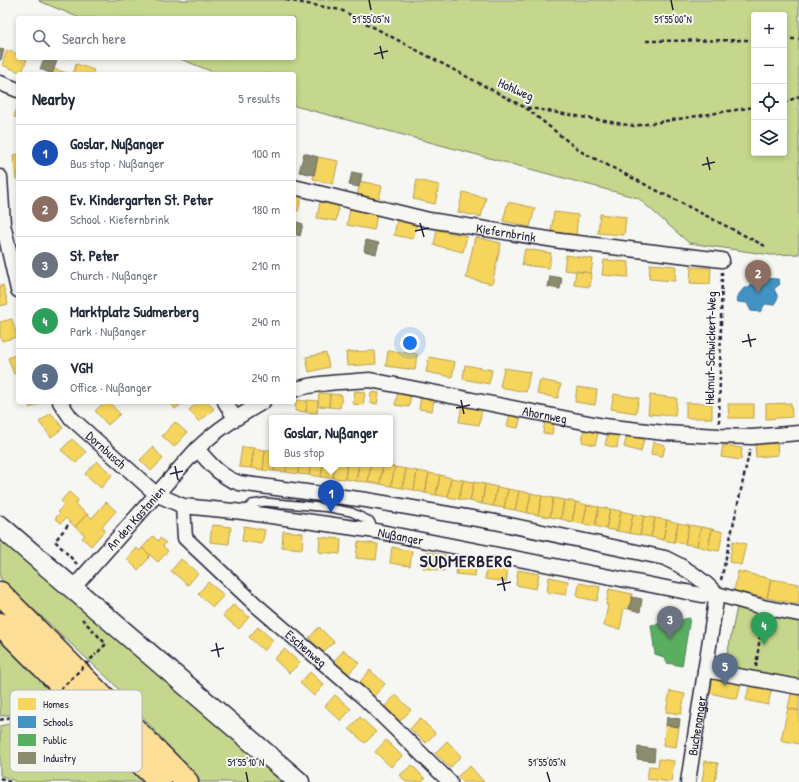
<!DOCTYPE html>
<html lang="en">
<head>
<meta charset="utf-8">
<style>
	:root { --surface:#fff; --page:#f2f2f3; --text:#1f2937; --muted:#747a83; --line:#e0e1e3; --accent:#0f766e }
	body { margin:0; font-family:"Patrick Hand",sans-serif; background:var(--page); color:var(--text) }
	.controls { position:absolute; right:12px; top:12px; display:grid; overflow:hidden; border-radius:4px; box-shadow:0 2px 6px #0003 }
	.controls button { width:36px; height:36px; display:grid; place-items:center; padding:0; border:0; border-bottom:1px solid var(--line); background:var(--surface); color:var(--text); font:20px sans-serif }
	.you { position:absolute; left:410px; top:343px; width:14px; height:14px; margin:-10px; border:3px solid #fff; border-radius:50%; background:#1a73e8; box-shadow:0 0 0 6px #1a73e833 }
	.badge { display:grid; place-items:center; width:26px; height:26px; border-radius:50%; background:var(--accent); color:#fff; font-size:13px; font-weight:700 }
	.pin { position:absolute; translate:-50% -33px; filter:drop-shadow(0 1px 2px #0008) }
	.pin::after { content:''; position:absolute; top:21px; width:14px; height:12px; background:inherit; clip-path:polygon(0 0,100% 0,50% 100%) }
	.popup { position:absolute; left:269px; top:415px; width:124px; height:52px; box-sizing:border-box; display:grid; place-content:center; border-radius:4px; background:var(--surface); filter:drop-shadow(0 1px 3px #0005); font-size:13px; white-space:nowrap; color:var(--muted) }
	.popup b { font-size:15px; color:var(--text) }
	.popup::after { content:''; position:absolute; left:50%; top:100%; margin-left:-8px; border:8px solid transparent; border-top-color:var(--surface) }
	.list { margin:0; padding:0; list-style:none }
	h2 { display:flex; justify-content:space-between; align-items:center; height:52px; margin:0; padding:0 16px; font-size:17px }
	h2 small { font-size:13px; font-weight:400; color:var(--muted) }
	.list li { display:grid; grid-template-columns:26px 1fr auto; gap:12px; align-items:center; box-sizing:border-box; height:56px; padding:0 16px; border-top:1px solid var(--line) }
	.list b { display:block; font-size:15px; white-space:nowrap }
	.list p { margin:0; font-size:13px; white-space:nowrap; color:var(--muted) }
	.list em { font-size:13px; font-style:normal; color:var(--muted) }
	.icon { flex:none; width:22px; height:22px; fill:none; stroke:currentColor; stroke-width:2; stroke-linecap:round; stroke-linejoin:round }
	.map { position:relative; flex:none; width:799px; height:782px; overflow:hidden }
	.search { position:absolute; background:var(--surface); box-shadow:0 2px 6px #0003; left:16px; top:16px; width:280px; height:44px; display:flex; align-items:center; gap:10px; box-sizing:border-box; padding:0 14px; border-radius:4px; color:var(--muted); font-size:15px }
	.panel { position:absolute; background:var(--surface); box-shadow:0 2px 6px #0003; left:16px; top:72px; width:280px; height:332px; border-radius:4px }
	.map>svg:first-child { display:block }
	.green { fill:#c5d78c; stroke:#747c64; fill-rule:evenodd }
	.homes { fill:#f6d55c; stroke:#b69f52 }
	.schools { fill:#4393c3; stroke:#39719a }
	.public { fill:#5aae61; stroke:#498456 }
	.industry { fill:#8c8c6e; stroke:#6c6c5f }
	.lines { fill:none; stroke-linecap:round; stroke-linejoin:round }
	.lane-casing { stroke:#22223b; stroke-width:10 }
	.street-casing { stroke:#22223b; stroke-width:17 }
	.secondary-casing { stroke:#22223b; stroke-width:23 }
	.highway-casing { stroke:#22223b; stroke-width:25 }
	.path { stroke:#22223b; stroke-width:2.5; stroke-dasharray:4 3; stroke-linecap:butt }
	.lane { stroke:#f6f6f2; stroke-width:7 }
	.street { stroke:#f6f6f2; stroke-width:14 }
	.secondary { stroke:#f6f6f2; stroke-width:20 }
	.highway { stroke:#fdde96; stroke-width:22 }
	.path-bridge { stroke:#22223b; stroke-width:2.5; stroke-dasharray:4 3; stroke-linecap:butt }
	.ticks { fill:none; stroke:#22223b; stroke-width:1.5 }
	.labels { text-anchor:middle; stroke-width:4; stroke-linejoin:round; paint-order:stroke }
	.street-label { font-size:13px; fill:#22223b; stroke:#f6f6f2 }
	.district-label { font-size:17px; font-weight:bold; letter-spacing:1px; fill:#22223b; stroke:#f6f6f2 }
	.key { fill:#f6f6f2; stroke:#b6b6bb; stroke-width:1 }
	.key-label { font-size:11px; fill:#22223b }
	.ticks-label { font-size:10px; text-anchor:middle; fill:#22223b; stroke:#f6f6f2; stroke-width:4; stroke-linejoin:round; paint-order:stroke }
</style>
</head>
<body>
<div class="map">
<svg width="799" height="782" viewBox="0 0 799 782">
	<rect width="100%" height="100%" fill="#f6f6f2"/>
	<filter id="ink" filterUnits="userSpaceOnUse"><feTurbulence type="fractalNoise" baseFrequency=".025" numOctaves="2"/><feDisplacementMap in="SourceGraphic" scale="8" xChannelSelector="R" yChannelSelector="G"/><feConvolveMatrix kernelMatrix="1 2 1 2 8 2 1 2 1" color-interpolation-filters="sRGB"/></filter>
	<g filter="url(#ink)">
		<path class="green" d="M 39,0 L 799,0 L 799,254 L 771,255 L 689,243 L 638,198 L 295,106 L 294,105 L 294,74 L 218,74 L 178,58 L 294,58 L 294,18 L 80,18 L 39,1 ZM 754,15 L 784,15 L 784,153 L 754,153 Z
			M 0,534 L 287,782 L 200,782 L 112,682 L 0,578 Z
			M 737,607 L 799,619 L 799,685 L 724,670 Z
			M 0,636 L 146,782 L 17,782 L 0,775 L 0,726 C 18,722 39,720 53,707 L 45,699 C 31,710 18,714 0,716 Z"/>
		<path class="homes" d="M 7,50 L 18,54 L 18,58 L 27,58 L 22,73 L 2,65 Z
			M 76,64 L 94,70 L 92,74 L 73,74 Z
			M 54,69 L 70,74 L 52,74 Z
			M 18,104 L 18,118 L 14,117 Z
			M 18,154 L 18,179 L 16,179 L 13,155 Z
			M 318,157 L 338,161 L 333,184 L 313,179 Z
			M 417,180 L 439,185 L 435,204 L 413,199 Z
			M 360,181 L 382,186 L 378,202 L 357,197 Z
			M 463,192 L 486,198 L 481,217 L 458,212 Z
			M 294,194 L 302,196 L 298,211 L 294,211 Z
			M 320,202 L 339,205 L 336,221 L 317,218 Z
			M 508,202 L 535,208 L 530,227 L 503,221 Z
			M 350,209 L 377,214 L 374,230 L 347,225 Z
			M 554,212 L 578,215 L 576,235 L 551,232 Z
			M 600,214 L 626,217 L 624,235 L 598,233 Z
			M 397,220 L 417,224 L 413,239 L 394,235 Z
			M 437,230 L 467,236 L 463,252 L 434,245 Z
			M 475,237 L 501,243 L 492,284 L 466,278 Z
			M 525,249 L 551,253 L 549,268 L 522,265 Z
			M 566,255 L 593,259 L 591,273 L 564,270 Z
			M 604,260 L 629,262 L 628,277 L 602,275 Z
			M 650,264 L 676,266 L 675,281 L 649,279 Z
			M 691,267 L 711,268 L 710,284 L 690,283 Z
			M 576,271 L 591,273 L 590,287 L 574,285 Z
			M 3,285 L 8,304 L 0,306 L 0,286 Z
			M 12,319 L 17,337 L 2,341 L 0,335 L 0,322 Z
			M 375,351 L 376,364 L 347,366 L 346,352 Z
			M 388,351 L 417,354 L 415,370 L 386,366 Z
			M 326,353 L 329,367 L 309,372 L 306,357 Z
			M 18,354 L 18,373 L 14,374 L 8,358 Z
			M 429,357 L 455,362 L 452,377 L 426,372 Z
			M 465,365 L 492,370 L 489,384 L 463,379 Z
			M 504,368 L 530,372 L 526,392 L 500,387 Z
			M 540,380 L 561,384 L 558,398 L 537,394 Z
			M 577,387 L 597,390 L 595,405 L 575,402 Z
			M 355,391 L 365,392 L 363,405 L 353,404 Z
			M 371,392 L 379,393 L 377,404 L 370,403 Z
			M 398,392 L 411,394 L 409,407 L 395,405 Z
			M 319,393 L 330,394 L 329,407 L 318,406 Z
			M 330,394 L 342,395 L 340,408 L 329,407 Z
			M 614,394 L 639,398 L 636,413 L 611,409 Z
			M 650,395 L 677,398 L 675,416 L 648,414 Z
			M 421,397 L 434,399 L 432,411 L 419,409 Z
			M 296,400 L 307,401 L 306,412 L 295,411 Z
			M 307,400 L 318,401 L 317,413 L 306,412 Z
			M 27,402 L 42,402 L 30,408 Z
			M 105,402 L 109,402 L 120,414 L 108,425 L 95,411 Z
			M 170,402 L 184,402 L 175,409 Z
			M 199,402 L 208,402 L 214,409 L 199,422 L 189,410 Z
			M 686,403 L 712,403 L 712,418 L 686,418 Z
			M 791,403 L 792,417 L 766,419 L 766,404 Z
			M 728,404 L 754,404 L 754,418 L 729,418 Z
			M 462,405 L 482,408 L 479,425 L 459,422 Z
			M 51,413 L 63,428 L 51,437 L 39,422 Z
			M 510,414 L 521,416 L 518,428 L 507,426 Z
			M 545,420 L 554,421 L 552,434 L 543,433 Z
			M 175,422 L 187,433 L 174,447 L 162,436 Z
			M 584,430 L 598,433 L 595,445 L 582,442 Z
			M 608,433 L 619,435 L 617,448 L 605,445 Z
			M 627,435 L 644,439 L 641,452 L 624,447 Z
			M 72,439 L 86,452 L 76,463 L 61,450 Z
			M 653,442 L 665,445 L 663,456 L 651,454 Z
			M 777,443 L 778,455 L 756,457 L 755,444 Z
			M 723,445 L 742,448 L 741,460 L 721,457 Z
			M 153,447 L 163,459 L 151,471 L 140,460 Z
			M 242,447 L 254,448 L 251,468 L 239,467 Z
			M 254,448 L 265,450 L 263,470 L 251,468 Z
			M 265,450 L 272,450 L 272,464 L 275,464 L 274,471 L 263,470 Z
			M 97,461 L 112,475 L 101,488 L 85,474 Z
			M 275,464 L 287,464 L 286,472 L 274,471 Z
			M 287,464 L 299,464 L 298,474 L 286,472 Z
			M 299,464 L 311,464 L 309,475 L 298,474 Z
			M 311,464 L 323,464 L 321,477 L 309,475 Z
			M 323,464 L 335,464 L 333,478 L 321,477 Z
			M 335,464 L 347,464 L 345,479 L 333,478 Z
			M 347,464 L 359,464 L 356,481 L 345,479 Z
			M 359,464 L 371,464 L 368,482 L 356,481 Z
			M 371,464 L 383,464 L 380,484 L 368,482 Z
			M 383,464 L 395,467 L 391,486 L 380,484 Z
			M 395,467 L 406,469 L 402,488 L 391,486 Z
			M 406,469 L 417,471 L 414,490 L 402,488 Z
			M 417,471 L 429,473 L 425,493 L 414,490 Z
			M 429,473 L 440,475 L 436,495 L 425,493 Z
			M 440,475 L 451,478 L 448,497 L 436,495 Z
			M 451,478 L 463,480 L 459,499 L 448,497 Z
			M 463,480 L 474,482 L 470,501 L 459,499 Z
			M 474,482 L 485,484 L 482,504 L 470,501 Z
			M 485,484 L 497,487 L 493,506 L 482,504 Z
			M 497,487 L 508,489 L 504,508 L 493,506 Z
			M 508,489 L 519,491 L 515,510 L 504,508 Z
			M 519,491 L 531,493 L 527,513 L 515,510 Z
			M 69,492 L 78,500 L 75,504 L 87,514 L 75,527 L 66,518 L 61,523 L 55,518 L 60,513 L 58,512 L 64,504 L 61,501 Z
			M 531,493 L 542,496 L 538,515 L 527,513 Z
			M 542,496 L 553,498 L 550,517 L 538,515 Z
			M 553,498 L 564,500 L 561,519 L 550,517 Z
			M 564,500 L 576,502 L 572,522 L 561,519 Z
			M 106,502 L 116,511 L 102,527 L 105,530 L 91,546 L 82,538 L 85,535 L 75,527 L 87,514 L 92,518 Z
			M 576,502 L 587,505 L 583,524 L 572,522 Z
			M 587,505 L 599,507 L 595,526 L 583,524 Z
			M 599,507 L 610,509 L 606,529 L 595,526 Z
			M 610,509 L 621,511 L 617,531 L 606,529 Z
			M 621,511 L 633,514 L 629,533 L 617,531 Z
			M 633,514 L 644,516 L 640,535 L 629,533 Z
			M 644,516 L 655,518 L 651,537 L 640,535 Z
			M 655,518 L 667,520 L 663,540 L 651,537 Z
			M 667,520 L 678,523 L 674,542 L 663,540 Z
			M 678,523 L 689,525 L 685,544 L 674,542 Z
			M 212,525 L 231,527 L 229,544 L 210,542 Z
			M 689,525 L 701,527 L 697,546 L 685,544 Z
			M 244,526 L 265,530 L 262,544 L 242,541 Z
			M 701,527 L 712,529 L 708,549 L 697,546 Z
			M 712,529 L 723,532 L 719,551 L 708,549 Z
			M 283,531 L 303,533 L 302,549 L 282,547 Z
			M 153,536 L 158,541 L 160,538 L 166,543 L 163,546 L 168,551 L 158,562 L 142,548 Z
			M 320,537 L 341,539 L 340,554 L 319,552 Z
			M 733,541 L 746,544 L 741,565 L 729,562 Z
			M 358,542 L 378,544 L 376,560 L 356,558 Z
			M 392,547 L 412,551 L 410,566 L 390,563 Z
			M 137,548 L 140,551 L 142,548 L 150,555 L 148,557 L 149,558 L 138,570 L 127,559 Z
			M 426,552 L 445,555 L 444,571 L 423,568 Z
			M 181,559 L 198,573 L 188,585 L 171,571 Z
			M 458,559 L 477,561 L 475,576 L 456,574 Z
			M 487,565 L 508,567 L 506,582 L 485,579 Z
			M 518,570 L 539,574 L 536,589 L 516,585 Z
			M 738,571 L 771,579 L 767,598 L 734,591 Z
			M 549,577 L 568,581 L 566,595 L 547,592 Z
			M 771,579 L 799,584 L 799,604 L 767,598 Z
			M 208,582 L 224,595 L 213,607 L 198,594 Z
			M 579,583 L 600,587 L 597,601 L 577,597 Z
			M 609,589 L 632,594 L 629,609 L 624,608 L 620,629 L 604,626 L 608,605 L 606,605 Z
			M 233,605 L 249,617 L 239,629 L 223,616 Z
			M 258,627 L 273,640 L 264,651 L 249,637 Z
			M 319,627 L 334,642 L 323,652 L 309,638 Z
			M 284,649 L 300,663 L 289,673 L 274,659 Z
			M 344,650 L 359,663 L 348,674 L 334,661 Z
			M 370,670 L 385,684 L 373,697 L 358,684 Z
			M 310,672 L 324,685 L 314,696 L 300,683 Z
			M 714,673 L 742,679 L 737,699 L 710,693 Z
			M 750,682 L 772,687 L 768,705 L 746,700 Z
			M 792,690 L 799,692 L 799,711 L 788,708 Z
			M 670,691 L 685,694 L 681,714 L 666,712 Z
			M 335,695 L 351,709 L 341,721 L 325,706 Z
			M 396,695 L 411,710 L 400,721 L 385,706 Z
			M 788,708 L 799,711 L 799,744 L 781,740 Z
			M 360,717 L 376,732 L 365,743 L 349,729 Z
			M 420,718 L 435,733 L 426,743 L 410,729 Z
			M 666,725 L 679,727 L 676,747 L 663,745 Z
			M 386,740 L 402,756 L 391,767 L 375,752 Z
			M 447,741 L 461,756 L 450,768 L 435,753 Z
			M 659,759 L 674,761 L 671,782 L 647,779 L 649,766 L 658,767 Z
			M 705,761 L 718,763 L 715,782 L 702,782 Z
			M 412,765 L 425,779 L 422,782 L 406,782 L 400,775 Z
			M 470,766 L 484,782 L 463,782 L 458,776 Z"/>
		<path class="schools" d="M 756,278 L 778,279 L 780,284 L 774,289 L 778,297 L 774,305 L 765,304 L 760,312 L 751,311 L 747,303 L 738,302 L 736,298 L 744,288 L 749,288 Z"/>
		<path class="public" d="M 690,618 L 682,666 L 667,663 L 664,657 L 655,654 L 651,625 Z"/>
		<path class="industry" d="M 0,49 L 4,50 L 1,60 L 0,60 Z
			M 44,58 L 57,61 L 52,74 L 40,69 Z
			M 304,153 L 318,157 L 314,175 L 299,172 Z
			M 352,172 L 362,174 L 359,187 L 349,185 Z
			M 294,221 L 303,224 L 300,236 L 294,234 Z
			M 366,240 L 379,243 L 376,254 L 364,251 Z
			M 550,276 L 562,278 L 560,289 L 548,287 Z
			M 632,597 L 642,599 L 640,612 L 629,609 Z
			M 667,717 L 680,719 L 679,727 L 666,725 Z
			M 638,747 L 655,749 L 654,761 L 637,759 Z"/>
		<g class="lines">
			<defs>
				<path id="lane" d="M 244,512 L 252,504 L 265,502 L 330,508 L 351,512 L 370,521 L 375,531"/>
				<g id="street">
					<path d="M 0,83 L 18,90"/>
					<path d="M 0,177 L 3,224 L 18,290"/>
					<path id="s1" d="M 294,187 L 429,220 L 561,241 L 722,260"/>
					<path id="s2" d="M 294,390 C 316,382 346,382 370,380 L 604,426 L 665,433 L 719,436 L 752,437 L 799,433"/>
					<path id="s3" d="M 60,402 L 71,418 L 156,494 L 183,506 L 243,512 L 376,531 L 702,595 L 717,594 L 763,607 L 799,614"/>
					<path d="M 225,402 L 235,418"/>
					<path d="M 197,449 C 210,463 220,477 239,483 L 366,500 L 495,522 L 665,558 C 685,567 701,578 717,594"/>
					<path id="s4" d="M 183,506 L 185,538 L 256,605 L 363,697 L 450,782"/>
					<path id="s5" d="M 73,588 L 197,449 C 217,429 239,416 263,402"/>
					<path d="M 705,670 L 799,687"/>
					<path id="s6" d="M 688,782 L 717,594"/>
				</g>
				<path id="secondary" d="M 0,526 L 299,782"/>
				<path id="highway" d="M 0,593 L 187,782
					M 0,624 L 70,694 L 160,782"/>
			</defs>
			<use href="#lane" class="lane-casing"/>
			<use href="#street" class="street-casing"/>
			<use href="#secondary" class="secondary-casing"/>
			<use href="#highway" class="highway-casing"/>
			<path class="path" d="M 286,0 L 341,10 L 524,107 L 634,126 L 754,107
				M 784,39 L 799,39
				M 646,41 L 754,40
				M 784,103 L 799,96
				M 526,108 L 580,151 L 765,246
				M 719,423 L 722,272
				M 68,525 L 55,541 L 77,564
				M 721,580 L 750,449
				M 82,619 L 106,644 L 95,655
				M 756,667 L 762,620
				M 0,720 L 41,709
				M 0,778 L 10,782"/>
			<use href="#lane" class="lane"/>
			<use href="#street" class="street"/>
			<use href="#secondary" class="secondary"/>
			<use href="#highway" class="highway"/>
			<path class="path-bridge" d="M 41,709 L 95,655"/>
		</g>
	</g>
	<path class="ticks" d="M 369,0 L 371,10M 671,0 L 673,10M 380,46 L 383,59M 374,54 L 388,51M 707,157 L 710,170M 702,165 L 715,162M 420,223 L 424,237M 415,231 L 429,228M 748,334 L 751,347M 742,342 L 756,339M 461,400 L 464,414M 456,408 L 470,405M 175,466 L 178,480M 170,474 L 183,471M 502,577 L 505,591M 497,585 L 511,582M 216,643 L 219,657M 211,651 L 224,648M 246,772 L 248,782M 547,772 L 550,782"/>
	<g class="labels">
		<g class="street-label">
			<text transform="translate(516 89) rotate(24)" y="5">Hohlweg</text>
			<text dy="5" stroke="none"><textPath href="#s1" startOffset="217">Kiefernbrink</textPath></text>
			<text transform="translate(710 348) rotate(-89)" y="5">Helmut-Schwickert-Weg</text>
			<text dy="5" stroke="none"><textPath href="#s2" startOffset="255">Ahornweg</textPath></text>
			<text dy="5" stroke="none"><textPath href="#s3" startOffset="67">Dornbusch</textPath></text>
			<text dy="5" stroke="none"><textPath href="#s5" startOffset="94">An den Kastanien</textPath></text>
			<text dy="5" stroke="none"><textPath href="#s3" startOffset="383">Nußanger</textPath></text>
			<text dy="5" stroke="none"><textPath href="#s4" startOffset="196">Eschenweg</textPath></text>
			<text dy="5" stroke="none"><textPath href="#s6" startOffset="57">Buchenanger</textPath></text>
		</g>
		<g class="district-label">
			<text x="466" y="567">SUDMERBERG</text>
		</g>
	</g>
	<rect x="10" y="690" width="132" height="82" rx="6" class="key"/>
	<rect x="18" y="698" width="18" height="12" fill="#f6d55c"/>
	<rect x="18" y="716" width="18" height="12" fill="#4393c3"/>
	<rect x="18" y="734" width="18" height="12" fill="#5aae61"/>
	<rect x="18" y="752" width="18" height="12" fill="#8c8c6e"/>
	<g class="key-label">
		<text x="43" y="708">Homes</text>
		<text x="43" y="726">Schools</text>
		<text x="43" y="744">Public</text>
		<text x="43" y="762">Industry</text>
	</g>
	<g class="ticks-label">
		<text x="371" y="23">51°55'05"N</text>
		<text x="673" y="23">51°55'00"N</text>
		<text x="246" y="766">51°55'10"N</text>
		<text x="547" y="766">51°55'05"N</text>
	</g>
</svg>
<div class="controls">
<button>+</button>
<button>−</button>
<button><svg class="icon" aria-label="locate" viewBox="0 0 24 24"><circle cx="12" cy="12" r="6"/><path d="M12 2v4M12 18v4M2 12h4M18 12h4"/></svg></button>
<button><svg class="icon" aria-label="layers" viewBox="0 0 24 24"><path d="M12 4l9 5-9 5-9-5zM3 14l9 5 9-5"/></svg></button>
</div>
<div class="you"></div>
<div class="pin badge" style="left:331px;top:513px;background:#1a4fb4">1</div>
<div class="popup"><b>Goslar, Nußanger</b>Bus stop</div>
<div class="pin badge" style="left:758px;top:293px;background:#8d6e63">2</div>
<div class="pin badge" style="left:670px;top:639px;background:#6b7280">3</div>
<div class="pin badge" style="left:764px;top:645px;background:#2e9e5b">4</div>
<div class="pin badge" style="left:725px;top:686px;background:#5c6f8a">5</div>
<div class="search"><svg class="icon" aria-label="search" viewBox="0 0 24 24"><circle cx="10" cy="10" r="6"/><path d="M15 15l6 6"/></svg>Search here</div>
<section class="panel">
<h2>Nearby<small>5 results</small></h2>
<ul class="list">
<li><span class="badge" style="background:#1a4fb4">1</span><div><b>Goslar, Nußanger</b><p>Bus stop · Nußanger</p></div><em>100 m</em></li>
<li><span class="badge" style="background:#8d6e63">2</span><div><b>Ev. Kindergarten St. Peter</b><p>School · Kiefernbrink</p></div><em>180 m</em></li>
<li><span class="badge" style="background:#6b7280">3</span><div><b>St. Peter</b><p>Church · Nußanger</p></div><em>210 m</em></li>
<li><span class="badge" style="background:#2e9e5b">4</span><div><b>Marktplatz Sudmerberg</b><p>Park · Nußanger</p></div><em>240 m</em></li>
<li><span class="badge" style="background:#5c6f8a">5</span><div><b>VGH</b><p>Office · Nußanger</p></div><em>240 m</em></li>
</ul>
</section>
</div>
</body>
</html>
